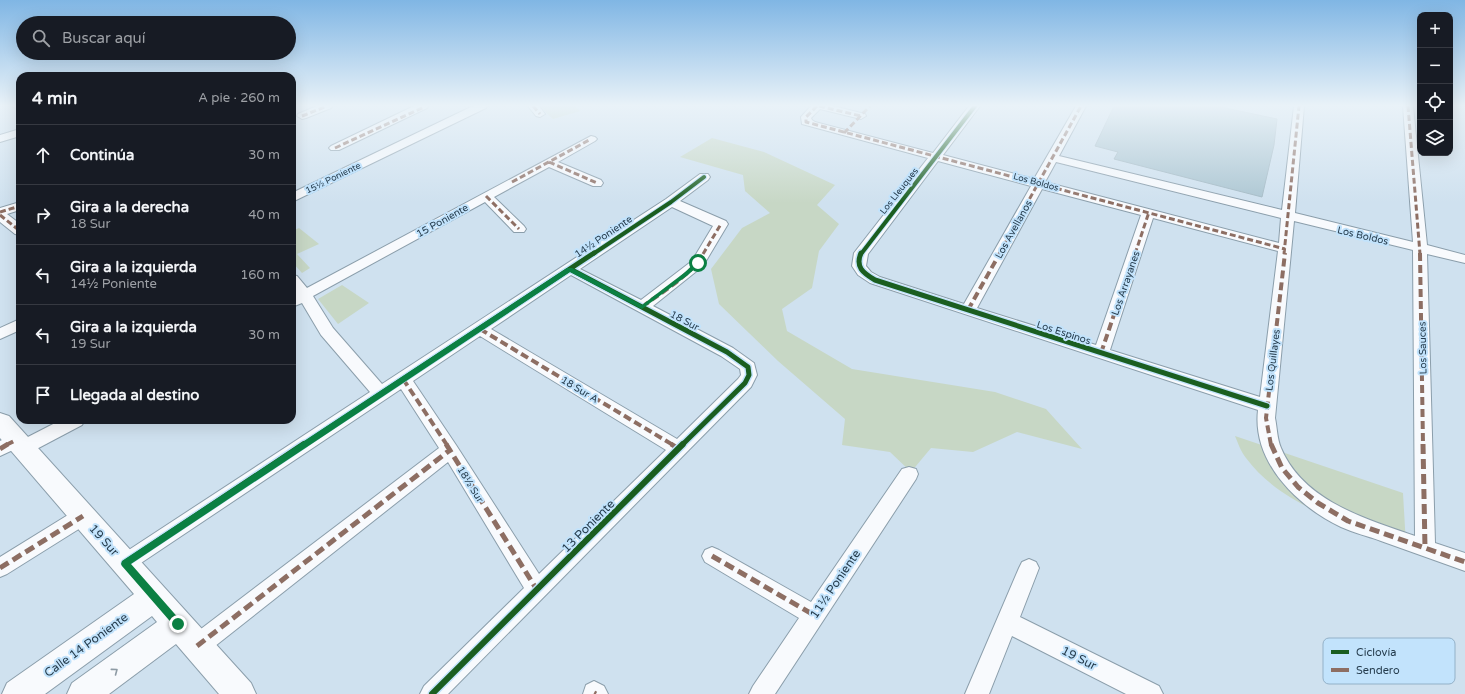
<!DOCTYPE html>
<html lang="es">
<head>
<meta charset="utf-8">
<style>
	:root { --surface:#171b24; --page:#20242c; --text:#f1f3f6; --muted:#9ea1a6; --line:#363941 }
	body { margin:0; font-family:"Varela Round",sans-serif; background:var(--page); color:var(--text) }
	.controls { position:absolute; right:12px; top:12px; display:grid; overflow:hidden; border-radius:8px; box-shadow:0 4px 16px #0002 }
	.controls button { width:36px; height:36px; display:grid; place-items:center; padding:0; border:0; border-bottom:1px solid var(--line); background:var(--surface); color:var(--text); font:20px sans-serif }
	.stop { position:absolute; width:12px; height:12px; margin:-9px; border:3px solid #0b8043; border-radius:50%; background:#fff }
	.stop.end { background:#0b8043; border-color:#fff; box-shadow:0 1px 4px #0008 }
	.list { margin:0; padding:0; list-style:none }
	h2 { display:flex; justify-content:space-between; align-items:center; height:52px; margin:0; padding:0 16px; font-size:17px }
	h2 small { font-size:13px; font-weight:400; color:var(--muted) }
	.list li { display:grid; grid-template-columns:26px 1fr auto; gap:12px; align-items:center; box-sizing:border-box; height:60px; padding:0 16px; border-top:1px solid var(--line) }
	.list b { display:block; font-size:15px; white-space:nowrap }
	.list p { margin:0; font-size:13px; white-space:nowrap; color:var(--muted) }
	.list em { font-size:13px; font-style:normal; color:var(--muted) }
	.icon { flex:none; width:22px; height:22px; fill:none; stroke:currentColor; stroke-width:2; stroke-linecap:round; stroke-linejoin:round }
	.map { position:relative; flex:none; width:1465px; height:694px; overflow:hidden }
	.search { position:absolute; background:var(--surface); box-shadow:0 4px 16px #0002; left:16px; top:16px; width:280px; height:44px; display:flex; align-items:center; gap:10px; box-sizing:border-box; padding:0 14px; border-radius:22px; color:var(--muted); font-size:15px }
	.panel { position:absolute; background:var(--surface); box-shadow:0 4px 16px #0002; left:16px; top:72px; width:280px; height:352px; border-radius:12px }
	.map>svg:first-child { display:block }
	.green { fill:#c7d7c5 }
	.building { fill:#acc6d2; stroke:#a4bac5 }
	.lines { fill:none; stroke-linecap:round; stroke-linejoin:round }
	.street-casing { stroke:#8b9eab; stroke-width:2 }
	.secondary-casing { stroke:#8b9eab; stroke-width:2 }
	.street { fill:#f8fafd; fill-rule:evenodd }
	.secondary { fill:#f8fafd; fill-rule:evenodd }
	.quiet-far2 { stroke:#8d6e63; stroke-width:3; stroke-dasharray:6 3; stroke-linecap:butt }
	.quiet-far1 { stroke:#8d6e63; stroke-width:4; stroke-dasharray:8 4; stroke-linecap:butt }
	.quiet { stroke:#8d6e63; stroke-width:5; stroke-dasharray:10 5; stroke-linecap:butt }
	.cycleway-far2-casing { stroke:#c2e3fc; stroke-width:6 }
	.cycleway-far1-casing { stroke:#c2e3fc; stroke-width:8 }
	.cycleway-casing { stroke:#c2e3fc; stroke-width:9 }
	.cycleway-far2 { stroke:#1b5e20; stroke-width:4 }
	.cycleway-far1 { stroke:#1b5e20; stroke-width:5 }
	.cycleway { stroke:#1b5e20; stroke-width:6 }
	.oneway { stroke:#8e9ba5 }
	.route { fill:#0b8043 }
	.labels { text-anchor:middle; stroke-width:4; stroke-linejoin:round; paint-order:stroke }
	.far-street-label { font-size:9px; fill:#253c4d; stroke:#c2e3fc }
	.street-label { font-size:10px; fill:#253c4d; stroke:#c2e3fc }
	.near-street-label { font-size:12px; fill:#253c4d; stroke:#c2e3fc }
	.key { fill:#c2e3fc; stroke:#93b1c8; stroke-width:1 }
	.key-label { font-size:11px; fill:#253c4d }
</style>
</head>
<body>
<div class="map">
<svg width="1465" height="694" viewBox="0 0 1465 694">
	<rect width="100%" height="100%" fill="#cfe1ef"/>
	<path class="green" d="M 539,106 L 574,106 L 580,111 L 553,119 Z
		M 712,138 L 764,152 L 835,185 L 817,205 L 839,224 L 819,251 L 812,288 L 782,309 L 787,331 L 852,369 L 995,392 L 1046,409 L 1082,449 L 1017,432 L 973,452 L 931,448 L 911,472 L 890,452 L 842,445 L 845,419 L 778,361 L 719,304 L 711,269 L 742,228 L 770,213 L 745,191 L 743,175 L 680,157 Z
		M 299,228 L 319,244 L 297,254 L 310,268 L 302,273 L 292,262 L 292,231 Z
		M 342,285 L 369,303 L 338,324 L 318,299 Z
		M 1235,436 L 1403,493 L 1406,545 C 1351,524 1283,508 1246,458 C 1241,452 1238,443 1235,436 Z"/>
	<path class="building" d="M 1114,106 L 1216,106 L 1277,119 L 1274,145 L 1262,197 L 1114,159 L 1118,152 L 1095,146 Z"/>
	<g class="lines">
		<defs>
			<path id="street" d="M 12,106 L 20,106 L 20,111 Z
				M 317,106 L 332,106 L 331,108 L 306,118 L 302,119 L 297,116 L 298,114 Z
				M 414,106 L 428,106 L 427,108 L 339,150 L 331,150 L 329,148 L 331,146 Z
				M 473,106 L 487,106 L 486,108 L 292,202 L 292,193 Z
				M 528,106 L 539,106 L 545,114 L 540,117 L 536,116 Z
				M 811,106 L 833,106 L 865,114 L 866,116 L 861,119 L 820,109 L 811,118 L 812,120 L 815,122 L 933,153 L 969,106 L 980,106 L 943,155 L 1034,179 L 1076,106 L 1086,106 L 1059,156 L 1282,210 L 1294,106 L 1304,106 L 1295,213 L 1413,242 L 1403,106 L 1413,106 L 1427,245 L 1465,255 L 1465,263 L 1427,254 L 1435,543 L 1465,553 L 1465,571 C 1437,561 1409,551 1381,541 C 1368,536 1354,533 1341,527 C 1297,506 1252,462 1258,410 L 870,283 L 858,275 L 852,266 L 854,253 L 928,158 L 802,124 L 801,117 ZM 938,161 L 1031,186 L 964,304 L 880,277 L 871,272 L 866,266 L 868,254 ZM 1056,162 L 1281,218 L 1279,243 L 1045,182 ZM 1042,189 L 1141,215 L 1096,345 L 977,308 ZM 1153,218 L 1278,251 L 1260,397 L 1110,350 ZM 1294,221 L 1413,250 L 1415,536 C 1366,519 1303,501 1281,448 C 1277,439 1277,427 1275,418 Z
				M 20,129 L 20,136 L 0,142 L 0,135 Z
				M 591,136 L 595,137 L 597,139 L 595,141 L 558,162 L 601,180 L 603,183 L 601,186 L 593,186 L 549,167 L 494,197 L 524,226 L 526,229 L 524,232 L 514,232 L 485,202 L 313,296 L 333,328 L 382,384 L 666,199 L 700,174 L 708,174 L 710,177 L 708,180 L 680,201 L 726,221 L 728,224 L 703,266 L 653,306 L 733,348 L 754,363 L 757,375 L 751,387 L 448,694 L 420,694 L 424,686 L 524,588 L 448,462 L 205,654 L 197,657 L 189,654 L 186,646 L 189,638 L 439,448 L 401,389 L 132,569 L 125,572 L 118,569 L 115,563 L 118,557 L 370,392 L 321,335 L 302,303 L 292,307 L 292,296 L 296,294 L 292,289 L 292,275 L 297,276 L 307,288 ZM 672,207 L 713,226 L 692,261 L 641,300 L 580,269 ZM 571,275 L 721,356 L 740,369 L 741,375 L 738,379 L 677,439 L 491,329 ZM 480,336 L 666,450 L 539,574 L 456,445 L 413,381 Z
				M 20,202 L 20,210 L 7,214 L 20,224 L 20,235 L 15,234 L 0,222 L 0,208 Z
				M 20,319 L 20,330 L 0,339 L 0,328 Z
				M 61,420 L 85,420 L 82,425 L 29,453 L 23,455 L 17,453 L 15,449 L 0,456 L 0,441 L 16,433 L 22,435 L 24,439 Z
				M 909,467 L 916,469 L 918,474 L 916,479 L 775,694 L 749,694 L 753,686 L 799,618 L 705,562 L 702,556 L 705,550 L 712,547 L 719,550 L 811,602 L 902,469 Z
				M 83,508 L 90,510 L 93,516 L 90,522 L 7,574 L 0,577 L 0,557 L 76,510 Z
				M 1029,559 L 1036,562 L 1039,568 L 1020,617 L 1159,686 L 1163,694 L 1126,694 L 1012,636 L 989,694 L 965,694 L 1019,568 L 1022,562 Z
				M 594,681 L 604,686 L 608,694 L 583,694 L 586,685 Z"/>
			<path id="secondary" d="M 0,413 L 9,416 L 251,683 L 256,694 L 219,694 L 176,644 L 109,694 L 67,694 L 72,683 L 157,622 L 152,616 L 45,694 L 2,694 L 7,683 L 134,594 L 0,438 Z"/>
		</defs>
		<use href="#street" class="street-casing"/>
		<use href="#secondary" class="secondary-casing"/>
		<use href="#street" class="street"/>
		<use href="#secondary" class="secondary"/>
		<path class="quiet-far2" d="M 17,106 L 20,108
			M 533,106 L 540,114
			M 817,106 L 806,117 L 806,122 L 1285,249
			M 819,106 L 861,116
			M 1408,106 L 1420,254
			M 302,116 L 327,106
			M 844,133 L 870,106
			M 335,148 L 424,107
			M 549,162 L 597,183
			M 512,182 L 591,139
			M 486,196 L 519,229
			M 0,212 L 20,206
			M 0,215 L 20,231
			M 703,254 L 721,224
			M 999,254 L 1081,106
			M 1135,254 L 1149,212
			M 1284,254 L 1299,106"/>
		<path class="quiet-far1" d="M 1420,253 L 1423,445
			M 642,307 C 663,291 690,276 704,253
			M 968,310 L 1000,253
			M 480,329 L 673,445
			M 1101,353 L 1135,253
			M 403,379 L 447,445
			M 6,445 L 16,440
			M 1271,445 L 1266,418 L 1285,253"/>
		<path class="quiet" d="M 446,444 L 537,590
			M 671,444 L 679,449
			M 1271,444 L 1282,468 L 1298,487 L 1318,503 L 1348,521 L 1465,562
			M 1423,444 L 1425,548
			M 0,449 L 8,444
			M 712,556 L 814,615
			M 0,568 L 83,516
			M 197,646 L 450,450
			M 594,693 L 596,694"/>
		<defs>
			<path id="cycleway-far2" d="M 593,254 L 671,202 L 704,177
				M 861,254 L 975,106"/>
			<path id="cycleway-far1" d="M 861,253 C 855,267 863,273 875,280 L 1267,406
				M 570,269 L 727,352 L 748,367 L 749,375 L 745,383 L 682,445
				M 303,445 L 594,253"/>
			<path id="cycleway" d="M 125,563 L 304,444
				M 432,694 L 683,444"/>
		</defs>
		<use href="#cycleway-far2" class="cycleway-far2-casing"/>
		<use href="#cycleway-far1" class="cycleway-far1-casing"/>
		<use href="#cycleway" class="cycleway-casing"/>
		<use href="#cycleway-far2" class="cycleway-far2"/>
		<use href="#cycleway-far1" class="cycleway-far1"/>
		<use href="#cycleway" class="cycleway"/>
	</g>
	<defs><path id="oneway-chevron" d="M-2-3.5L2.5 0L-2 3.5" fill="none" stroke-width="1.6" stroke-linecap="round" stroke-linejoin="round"/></defs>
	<use class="oneway" href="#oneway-chevron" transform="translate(115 671) rotate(-37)"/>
	<linearGradient id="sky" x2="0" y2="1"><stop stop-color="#80b6e4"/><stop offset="0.52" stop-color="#e9f2f8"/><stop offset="1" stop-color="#e9f2f8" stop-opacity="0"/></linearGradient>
	<rect width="1465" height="203" fill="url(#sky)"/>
	<path class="route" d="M 696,262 L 701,263 L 688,275 L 642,309 L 570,272 L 131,564 L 181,621 L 182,624 L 181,627 L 178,628 L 175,627 L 122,566 L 121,564 L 122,561 L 567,268 L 572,268 L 642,305 L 684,273 Z"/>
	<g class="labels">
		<g class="far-street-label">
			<text transform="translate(333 178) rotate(-26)" y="3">15½ Poniente</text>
			<text transform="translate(1036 182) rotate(15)" y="3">Los Boldos</text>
			<text transform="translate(899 191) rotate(-52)" y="3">Los Lleuques</text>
		</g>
		<g class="street-label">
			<text transform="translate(442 220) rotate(-29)" y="4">15 Poniente</text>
			<text transform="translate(1013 229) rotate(-61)" y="4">Los Avellanos</text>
			<text transform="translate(1363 235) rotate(13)" y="4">Los Boldos</text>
			<text transform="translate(603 236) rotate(-34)" y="4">14½ Poniente</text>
			<text transform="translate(1125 283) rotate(-71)" y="4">Los Arrayanes</text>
			<text transform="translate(685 320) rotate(28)" y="4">18 Sur</text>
			<text transform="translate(1064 332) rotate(18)" y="4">Los Espinos</text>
			<text transform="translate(1422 348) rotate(-91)" y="4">Los Sauces</text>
			<text transform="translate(1272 360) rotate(-83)" y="4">Los Quillayes</text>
			<text transform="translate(580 389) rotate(31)" y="4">18 Sur A</text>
			<text transform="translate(471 484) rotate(58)" y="4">18½ Sur</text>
		</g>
		<g class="near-street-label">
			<text transform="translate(588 526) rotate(-45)" y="4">13 Poniente</text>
			<text transform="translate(104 540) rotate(48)" y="4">19 Sur</text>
			<text transform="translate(835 584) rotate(-56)" y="4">11½ Poniente</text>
			<text transform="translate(86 645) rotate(-36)" y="4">Calle 14 Poniente</text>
			<text transform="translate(1079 658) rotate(27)" y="4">19 Sur</text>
		</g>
	</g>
	<rect x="1323" y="638" width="132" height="46" rx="6" class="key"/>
	<rect x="1331" y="650" width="18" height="4" fill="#1b5e20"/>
	<rect x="1331" y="668" width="18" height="4" fill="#8d6e63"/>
	<g class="key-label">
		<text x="1356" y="656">Ciclovía</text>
		<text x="1356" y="674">Sendero</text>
	</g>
</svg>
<div class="controls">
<button>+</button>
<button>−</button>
<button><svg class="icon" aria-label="locate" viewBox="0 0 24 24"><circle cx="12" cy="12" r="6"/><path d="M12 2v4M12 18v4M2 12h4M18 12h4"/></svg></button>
<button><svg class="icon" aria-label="layers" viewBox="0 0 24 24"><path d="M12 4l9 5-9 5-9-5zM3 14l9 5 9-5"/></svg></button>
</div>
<div class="stop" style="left:698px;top:263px"></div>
<div class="stop end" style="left:178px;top:624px"></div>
<div class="search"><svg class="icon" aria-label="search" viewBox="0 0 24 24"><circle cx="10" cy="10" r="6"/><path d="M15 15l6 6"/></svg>Buscar aquí</div>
<section class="panel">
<h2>4 min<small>A pie · 260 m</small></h2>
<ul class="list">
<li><svg class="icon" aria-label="ahead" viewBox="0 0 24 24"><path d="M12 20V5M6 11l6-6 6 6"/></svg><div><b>Continúa</b></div><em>30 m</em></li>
<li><svg class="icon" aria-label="right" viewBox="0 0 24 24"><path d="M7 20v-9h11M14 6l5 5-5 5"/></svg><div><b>Gira a la derecha</b><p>18 Sur</p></div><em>40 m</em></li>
<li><svg class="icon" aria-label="left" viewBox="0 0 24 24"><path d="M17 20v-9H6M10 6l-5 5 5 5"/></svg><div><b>Gira a la izquierda</b><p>14½ Poniente</p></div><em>160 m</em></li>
<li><svg class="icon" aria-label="left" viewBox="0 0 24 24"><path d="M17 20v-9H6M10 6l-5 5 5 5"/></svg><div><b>Gira a la izquierda</b><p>19 Sur</p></div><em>30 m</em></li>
<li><svg class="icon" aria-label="arrive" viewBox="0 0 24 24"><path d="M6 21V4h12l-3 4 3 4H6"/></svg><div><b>Llegada al destino</b></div></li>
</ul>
</section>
</div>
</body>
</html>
